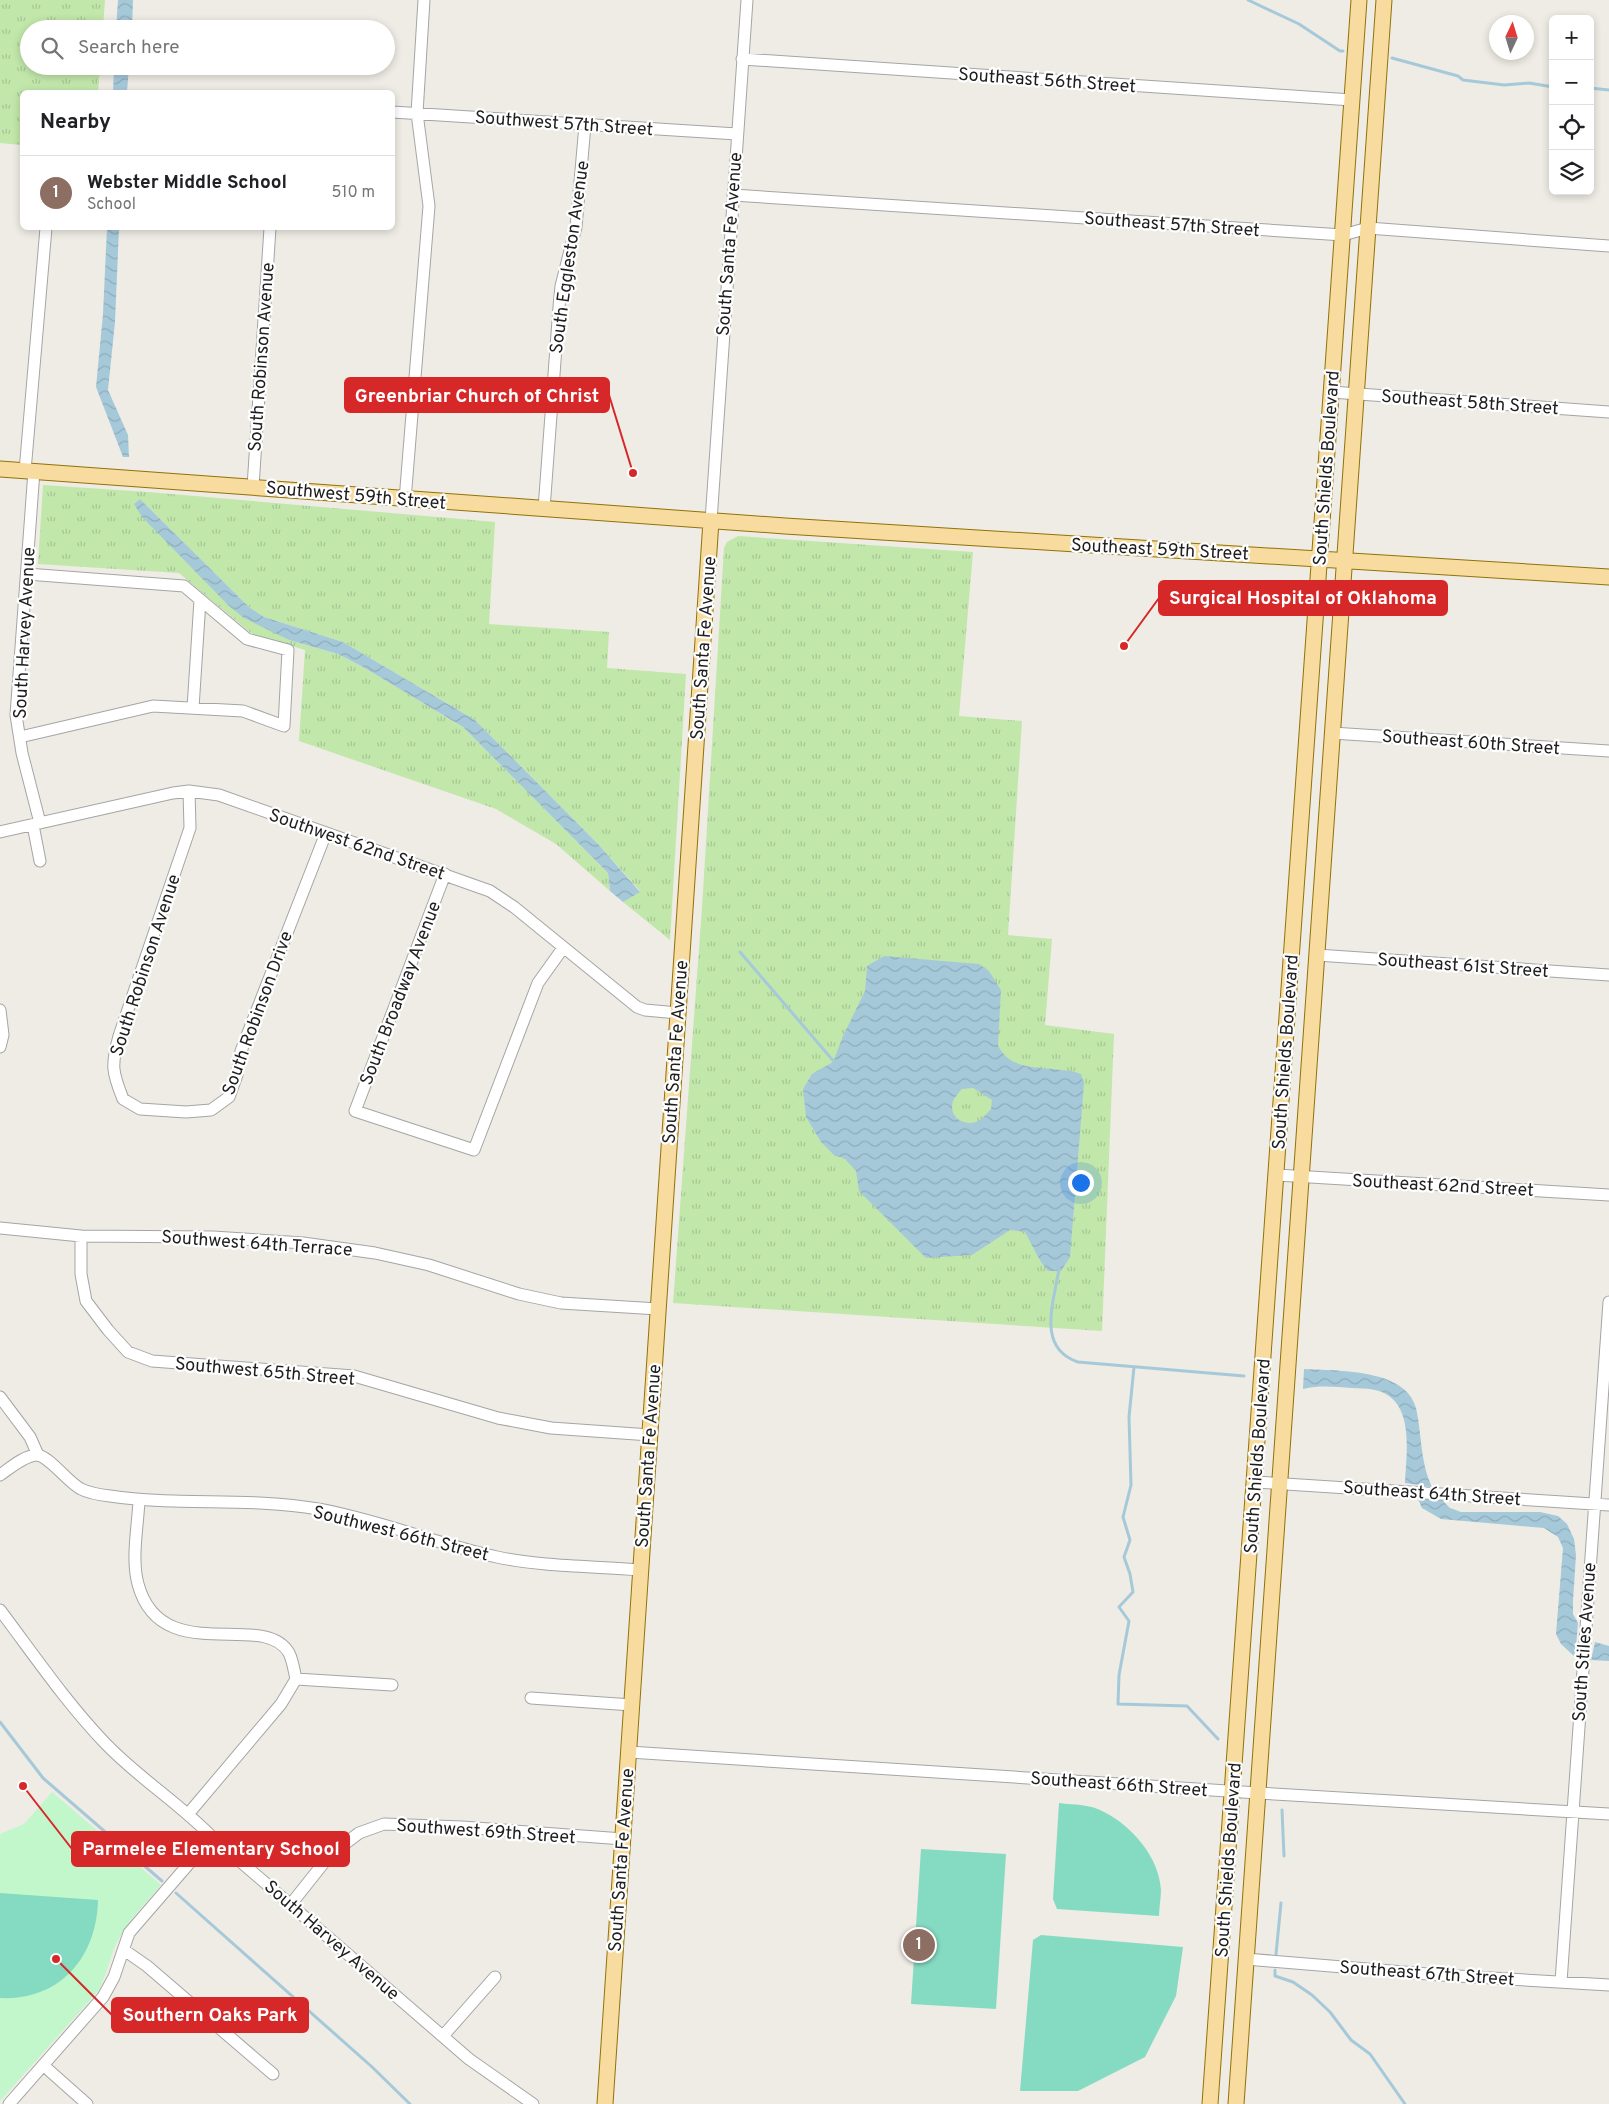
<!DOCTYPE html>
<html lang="en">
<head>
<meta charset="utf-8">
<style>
	:root { --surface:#fff; --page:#f2f2f2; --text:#202124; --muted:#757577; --line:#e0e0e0; --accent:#b45309 }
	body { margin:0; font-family:Overpass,sans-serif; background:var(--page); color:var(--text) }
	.controls { position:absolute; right:15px; top:15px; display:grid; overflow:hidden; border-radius:8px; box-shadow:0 2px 8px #0003 }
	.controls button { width:45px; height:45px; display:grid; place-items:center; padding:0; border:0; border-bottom:1px solid var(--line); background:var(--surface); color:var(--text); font:25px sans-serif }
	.compass { position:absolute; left:1489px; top:15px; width:45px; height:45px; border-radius:50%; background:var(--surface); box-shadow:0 2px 8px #0003; rotate:4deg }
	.you { position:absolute; left:1080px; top:1182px; width:18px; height:18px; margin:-12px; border:4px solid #fff; border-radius:50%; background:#1a73e8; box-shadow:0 0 0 8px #1a73e833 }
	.badge { display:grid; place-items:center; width:32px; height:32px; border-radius:50%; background:var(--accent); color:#fff; font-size:16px; font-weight:700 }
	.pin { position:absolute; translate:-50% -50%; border:2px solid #fff; box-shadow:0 1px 5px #0006 }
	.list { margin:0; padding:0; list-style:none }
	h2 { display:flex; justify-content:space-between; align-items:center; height:65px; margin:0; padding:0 20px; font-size:21px }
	h2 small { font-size:16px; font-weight:400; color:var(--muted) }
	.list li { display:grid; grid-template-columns:32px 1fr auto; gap:15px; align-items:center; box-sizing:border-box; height:75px; padding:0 20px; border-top:1px solid var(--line) }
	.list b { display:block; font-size:19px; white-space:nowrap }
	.list p { margin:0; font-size:16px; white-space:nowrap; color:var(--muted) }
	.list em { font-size:16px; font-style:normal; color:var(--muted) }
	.icon { flex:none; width:28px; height:28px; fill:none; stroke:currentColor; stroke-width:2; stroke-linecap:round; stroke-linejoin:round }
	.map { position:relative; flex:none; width:1609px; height:2104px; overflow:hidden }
	.search { position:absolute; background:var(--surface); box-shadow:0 2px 8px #0003; left:20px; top:20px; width:375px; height:55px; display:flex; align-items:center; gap:12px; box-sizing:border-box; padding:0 18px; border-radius:28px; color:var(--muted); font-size:19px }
	.panel { position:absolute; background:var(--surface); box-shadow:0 2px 8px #0003; left:20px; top:90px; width:375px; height:140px; border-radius:8px }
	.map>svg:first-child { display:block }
	.grass { fill:url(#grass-tufts) }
	.park { fill:#c2f7cc }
	.pitch { fill:#85dbc2 }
	.water { fill:url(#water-waves); fill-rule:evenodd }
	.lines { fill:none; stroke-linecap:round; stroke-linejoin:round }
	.stream { stroke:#a6c9da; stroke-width:3 }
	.minor-casing { stroke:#a5a5a5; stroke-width:13 }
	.major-casing { stroke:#927206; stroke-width:17 }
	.minor { stroke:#fff; stroke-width:11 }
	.major { stroke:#f8db9f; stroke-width:15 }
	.labels { text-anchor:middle; stroke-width:4.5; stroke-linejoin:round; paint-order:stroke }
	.street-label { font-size:18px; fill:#1e1e1e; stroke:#fff }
	.leader { fill:none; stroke:#d62828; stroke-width:2 }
	.callout-dot { fill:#d62828; stroke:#fff; stroke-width:2 }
	.callout { fill:#d62828; stroke:#d62828; stroke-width:2 }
	.callout-label { font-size:19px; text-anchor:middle; font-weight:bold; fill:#fff }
</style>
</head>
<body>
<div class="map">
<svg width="1609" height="2104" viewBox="0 0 1609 2104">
	<defs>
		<pattern id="grass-tufts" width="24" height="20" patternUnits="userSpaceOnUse" patternTransform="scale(1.25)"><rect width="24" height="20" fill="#c2e7ab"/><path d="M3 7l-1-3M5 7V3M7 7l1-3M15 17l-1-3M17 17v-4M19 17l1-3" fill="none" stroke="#a6c693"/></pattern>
		<pattern id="water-waves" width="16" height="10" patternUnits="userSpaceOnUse" patternTransform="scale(1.25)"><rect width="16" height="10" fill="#a6c9da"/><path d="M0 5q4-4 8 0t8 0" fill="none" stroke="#8eacbb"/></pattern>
	</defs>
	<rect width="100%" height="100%" fill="#eeece4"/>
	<path class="grass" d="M 0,0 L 105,0 L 103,29 L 29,29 L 29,66 L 100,66 L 98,92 L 22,92 L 22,145 L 0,143 Z
		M 43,485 L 148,492 L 495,522 L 489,624 L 609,632 L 607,668 L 686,674 L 670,940 L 623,902 L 640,891 L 599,845 L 475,720 L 343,642 L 264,617 L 249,607 L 140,499 L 228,605 L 289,640 L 338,654 L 363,667 L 463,727 L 608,873 L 610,891 L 556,844 L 496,809 L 299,741 L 305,650 L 252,634 L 179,573 L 38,564 Z
		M 738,536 L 973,552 L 959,716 L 1022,721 L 1008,935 L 1052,939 L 1045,1025 L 1114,1034 L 1102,1331 L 673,1303 L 702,908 L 724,548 L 727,542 Z"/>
	<path class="park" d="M 52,1792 L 161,1885 C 145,1904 128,1920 117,1942 C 110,1957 107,1974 99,1990 L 0,2101 L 0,1834 L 24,1824 Z"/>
	<path class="pitch" d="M 1059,1803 C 1074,1805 1091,1804 1104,1812 C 1132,1826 1159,1857 1161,1890 C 1161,1898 1159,1908 1159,1916 L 1057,1909 L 1053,1899 Z
		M 921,1849 L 1006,1854 L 996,2009 L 911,2004 Z
		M 0,1893 L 98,1900 C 97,1957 60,2001 0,1998 Z
		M 1041,1935 L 1183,1947 L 1176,1996 L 1145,2057 L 1078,2091 L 1020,2091 L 1033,1940 Z"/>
	<path class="water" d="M 118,0 L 133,0 L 132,29 L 116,29 Z
		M 114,66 L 129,66 L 127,92 L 113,92 Z
		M 107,228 L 119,228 L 115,322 L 108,390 L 128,435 L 129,457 L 123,457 L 96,387 L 103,314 Z
		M 140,499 L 249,607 L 264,617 L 343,642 L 475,720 L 599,845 L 640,892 L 623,902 L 610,891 L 608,873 L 463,727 L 363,667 L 338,654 L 289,640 L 244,618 L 228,605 L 142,517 L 134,504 Z
		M 884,956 L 979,964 L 989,971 L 1001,990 L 998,1045 C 1011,1076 1055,1064 1081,1074 L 1084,1084 L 1070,1257 L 1061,1271 L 1048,1271 C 1038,1260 1033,1246 1025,1232 L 1010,1230 L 972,1255 L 926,1258 L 859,1191 L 856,1171 L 844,1158 L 835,1156 L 821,1142 L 806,1117 L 803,1089 L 812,1074 L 833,1062 L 843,1036 L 865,991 L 867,966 ZM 973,1088 L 992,1100 L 991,1109 C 987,1113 982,1120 976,1122 C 963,1126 948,1117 953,1101 C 955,1097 959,1092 962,1089 Z
		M 1304,1369 C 1336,1371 1406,1368 1416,1408 C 1422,1434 1420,1462 1432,1487 L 1405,1483 C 1406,1453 1416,1399 1375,1390 C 1368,1388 1360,1389 1352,1388 C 1335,1387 1320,1385 1303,1389 Z
		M 1417,1497 L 1441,1499 L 1450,1508 L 1461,1512 L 1540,1512 L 1558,1516 L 1567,1524 L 1574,1539 L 1576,1555 L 1573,1601 L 1573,1614 L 1578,1623 L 1575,1657 L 1561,1644 L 1556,1634 L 1563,1548 L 1558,1537 L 1544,1528 L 1441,1519 L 1422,1508 Z
		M 1595,1642 L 1609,1646 L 1609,1661 L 1591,1660 Z"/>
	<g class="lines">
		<path class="stream" d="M 1248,0 L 1299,24 L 1340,51 L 1343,51
			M 1392,58 L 1458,76 L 1463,80 L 1504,85 L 1529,83 L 1553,87
			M 1590,88 L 1609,90
			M 740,952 L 836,1064
			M 1059,1269 C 1054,1302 1036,1348 1078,1362 L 1244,1376
			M 1134,1367 L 1129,1417 L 1131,1485 L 1123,1517 L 1130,1540 L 1124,1557 L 1130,1574 L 1133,1592 L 1119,1607 L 1129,1621 L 1119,1675 L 1118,1704 L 1187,1706 L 1218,1739
			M 0,1722 L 43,1778 L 162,1881
			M 1282,1810 L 1284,1856
			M 176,1893 L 371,2066 L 410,2104
			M 1276,1954 L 1281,1903
			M 1275,1970 L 1275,1976 L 1293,1982 L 1312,1995 L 1330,2012 L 1351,2040 L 1370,2054 L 1405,2104"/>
		<defs>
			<path id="minor" d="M 742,59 L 1352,100
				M 392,112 L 737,134
				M 733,195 L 1343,235 L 1368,228 L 1609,246
				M 1331,392 L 1609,412
				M 25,471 L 46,228
				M 34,471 L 16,715 L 22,753 L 40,823
				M 253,487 L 270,228
				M 405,500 L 429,206 L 417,113 L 424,0
				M 544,509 L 559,307 L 561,286 L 576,227 L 585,125
				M 711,521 L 747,0
				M 193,708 L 200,600
				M 1332,733 L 1609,751
				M 20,737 L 153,706 L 243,711 L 284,726 L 288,650 L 247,639 L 184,586 L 27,574
				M 189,791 L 190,828 L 119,1036 C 111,1065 112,1072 123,1099 L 140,1109 L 186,1112 L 211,1110 L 229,1097 L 237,1075 L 241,1051 L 326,833
				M 33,825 L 40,861
				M 0,832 L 173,793 L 189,791 L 219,795 L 490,891 L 514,907 L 637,1007 L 645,1010 L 678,1013
				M 445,874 L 355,1111 L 474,1150 L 538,983 L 563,948
				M 1317,955 L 1609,975
				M 0,1010 L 3,1035 L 0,1047
				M 1277,1175 L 1609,1195
				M 0,1228 L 81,1236 L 213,1237 L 303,1243 L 375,1253 L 429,1265 L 519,1294 L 561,1303 L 658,1309
				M 81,1236 L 81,1274 L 86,1301 L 108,1330 L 128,1352 L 152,1361 L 354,1376 L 498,1418 L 551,1428 L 650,1435
				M 0,1397 L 30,1437 L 38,1455
				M 0,1475 C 10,1468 24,1456 36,1455 C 49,1455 68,1483 81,1489 C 89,1493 101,1495 110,1496 C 179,1506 250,1497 318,1509 C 379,1520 437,1544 497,1557 C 544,1567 593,1566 641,1570
				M 1256,1482 L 1609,1505
				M 139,1500 C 138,1526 131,1558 138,1584 C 161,1669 264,1609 289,1653 C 293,1661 294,1671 296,1679 L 281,1704 L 189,1813
				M 0,1610 C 34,1655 65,1701 104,1742 C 137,1777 179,1803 212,1837 L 469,2059 L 533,2104
				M 296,1679 L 392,1685
				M 531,1698 L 632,1705
				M 629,1752 L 1258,1793 L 1609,1814
				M 291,1904 L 330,1855 L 359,1833 L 384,1824 L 462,1827 L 623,1839
				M 124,1950 L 147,1966 L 273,2074
				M 1246,1959 L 1440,1975 L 1609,1985
				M 1561,1982 L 1609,1302
				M 443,2036 L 495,1977
				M 43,2065 L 87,2104
				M 9,2104 L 103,1997 L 114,1977 L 129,1933 L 212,1837"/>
			<path id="major" d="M 0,469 L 785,526 L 1609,577
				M 605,2104 L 711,521
				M 1210,2104 L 1359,0
				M 1236,2104 L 1384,0"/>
		</defs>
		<use href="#minor" class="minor-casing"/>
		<use href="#major" class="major-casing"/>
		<use href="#minor" class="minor"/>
		<use href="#major" class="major"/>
	</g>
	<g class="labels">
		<g class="street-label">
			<text transform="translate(1047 80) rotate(4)" y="6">Southeast 56th Street</text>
			<text transform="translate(564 123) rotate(4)" y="6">Southwest 57th Street</text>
			<text transform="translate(1172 224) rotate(4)" y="6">Southeast 57th Street</text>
			<text transform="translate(729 244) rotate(-86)" y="6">South Santa Fe Avenue</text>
			<text transform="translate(569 257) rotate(-82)" y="6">South Eggleston Avenue</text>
			<text transform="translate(261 357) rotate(-86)" y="6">South Robinson Avenue</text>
			<text transform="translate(1470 402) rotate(4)" y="6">Southeast 58th Street</text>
			<text transform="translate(1326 468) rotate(-86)" y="6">South Shields Boulevard</text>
			<text transform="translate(356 495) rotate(5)" y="6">Southwest 59th Street</text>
			<text transform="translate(1160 549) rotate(3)" y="6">Southeast 59th Street</text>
			<text transform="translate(24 633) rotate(-87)" y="6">South Harvey Avenue</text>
			<text transform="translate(703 648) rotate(-86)" y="6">South Santa Fe Avenue</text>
			<text transform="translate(1471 742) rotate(4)" y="6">Southeast 60th Street</text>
			<text transform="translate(357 844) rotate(19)" y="6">Southwest 62nd Street</text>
			<text transform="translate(145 965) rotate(-72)" y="6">South Robinson Avenue</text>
			<text transform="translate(1463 965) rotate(4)" y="6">Southeast 61st Street</text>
			<text transform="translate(400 993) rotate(-69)" y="6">South Broadway Avenue</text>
			<text transform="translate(257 1013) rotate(-70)" y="6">South Robinson Drive</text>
			<text transform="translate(675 1052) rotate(-86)" y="6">South Santa Fe Avenue</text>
			<text transform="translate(1285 1052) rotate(-86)" y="6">South Shields Boulevard</text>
			<text transform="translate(1443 1185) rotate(3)" y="6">Southeast 62nd Street</text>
			<text transform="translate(257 1243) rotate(4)" y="6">Southwest 64th Terrace</text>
			<text transform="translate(265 1371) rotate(5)" y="6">Southwest 65th Street</text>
			<text transform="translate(648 1456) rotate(-86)" y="6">South Santa Fe Avenue</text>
			<text transform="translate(1257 1456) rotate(-86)" y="6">South Shields Boulevard</text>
			<text transform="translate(1432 1493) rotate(4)" y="6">Southeast 64th Street</text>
			<text transform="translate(401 1533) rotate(14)" y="6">Southwest 66th Street</text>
			<text transform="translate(1584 1642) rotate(-86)" y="6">South Stiles Avenue</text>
			<text transform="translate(1119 1784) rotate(4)" y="6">Southeast 66th Street</text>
			<text transform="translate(486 1831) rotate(4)" y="6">Southwest 69th Street</text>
			<text transform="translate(621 1860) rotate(-86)" y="6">South Santa Fe Avenue</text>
			<text transform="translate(1228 1860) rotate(-86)" y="6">South Shields Boulevard</text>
			<text transform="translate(332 1940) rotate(41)" y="6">South Harvey Avenue</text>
			<text transform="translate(1427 1973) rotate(4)" y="6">Southeast 67th Street</text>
		</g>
	</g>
	<path class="leader" d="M633 473L609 395M1124 646L1159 598M23 1786L72 1849M56 1959L112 2015"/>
	<g class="callout-dot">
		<circle cx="633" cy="473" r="5"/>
		<circle cx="1124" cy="646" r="5"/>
		<circle cx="23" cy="1786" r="5"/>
		<circle cx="56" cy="1959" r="5"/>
	</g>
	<g class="callout">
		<rect x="345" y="378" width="264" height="34" rx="5"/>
		<rect x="1159" y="581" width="288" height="34" rx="5"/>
		<rect x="72" y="1832" width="277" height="34" rx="5"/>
		<rect x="112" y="1998" width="196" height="34" rx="5"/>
	</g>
	<g class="callout-label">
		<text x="477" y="402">Greenbriar Church of Christ</text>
		<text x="1303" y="604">Surgical Hospital of Oklahoma</text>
		<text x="211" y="1855">Parmelee Elementary School</text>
		<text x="210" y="2021">Southern Oaks Park</text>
	</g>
</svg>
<div class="controls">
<button>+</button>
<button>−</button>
<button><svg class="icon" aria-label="locate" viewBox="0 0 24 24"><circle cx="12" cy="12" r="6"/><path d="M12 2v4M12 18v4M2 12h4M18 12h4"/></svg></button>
<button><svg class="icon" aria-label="layers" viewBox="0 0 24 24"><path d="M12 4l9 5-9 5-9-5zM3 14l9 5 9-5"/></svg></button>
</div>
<svg class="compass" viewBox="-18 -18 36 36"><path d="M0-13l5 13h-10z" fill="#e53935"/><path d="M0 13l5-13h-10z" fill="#757577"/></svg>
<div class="you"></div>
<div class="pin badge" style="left:919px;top:1945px;background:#8d6e63">1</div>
<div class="search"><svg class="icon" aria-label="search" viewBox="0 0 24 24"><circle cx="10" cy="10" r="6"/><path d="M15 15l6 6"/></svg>Search here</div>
<section class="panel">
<h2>Nearby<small></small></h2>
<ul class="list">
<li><span class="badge" style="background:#8d6e63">1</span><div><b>Webster Middle School</b><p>School</p></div><em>510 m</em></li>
</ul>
</section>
</div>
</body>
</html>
